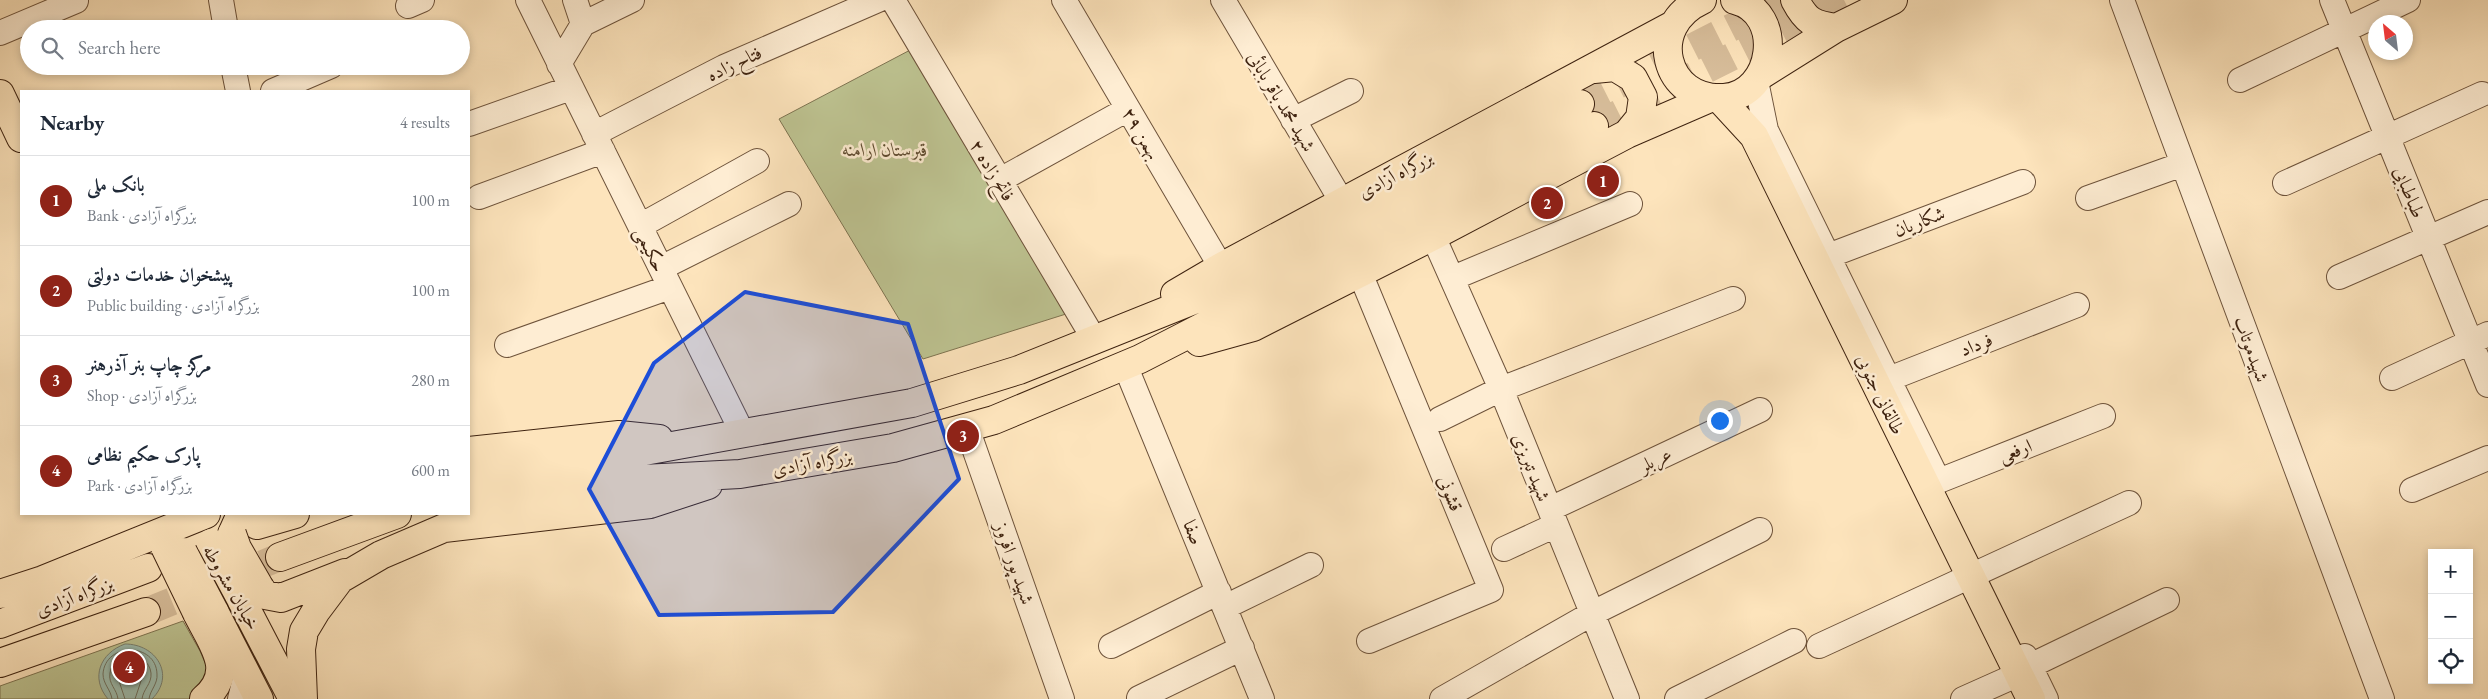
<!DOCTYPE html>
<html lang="en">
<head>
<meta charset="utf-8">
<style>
	:root { --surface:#fff; --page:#f6f6f7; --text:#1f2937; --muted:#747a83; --line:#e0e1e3; --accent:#8f2418 }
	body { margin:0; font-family:"EB Garamond",Amiri,serif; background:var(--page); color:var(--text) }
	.controls { position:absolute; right:15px; bottom:15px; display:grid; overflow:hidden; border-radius:0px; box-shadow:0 2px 8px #0003 }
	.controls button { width:45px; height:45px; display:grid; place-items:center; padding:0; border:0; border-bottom:1px solid var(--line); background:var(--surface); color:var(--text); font:25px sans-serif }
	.compass { position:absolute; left:2368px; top:15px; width:45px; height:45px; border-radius:50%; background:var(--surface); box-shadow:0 2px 8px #0003; rotate:332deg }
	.you { position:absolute; left:1719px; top:420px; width:18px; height:18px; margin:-12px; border:4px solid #fff; border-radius:50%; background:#1a73e8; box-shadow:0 0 0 8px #1a73e833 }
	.badge { display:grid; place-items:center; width:32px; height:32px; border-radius:50%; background:var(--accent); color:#fff; font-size:16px; font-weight:700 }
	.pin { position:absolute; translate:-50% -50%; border:2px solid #fff; box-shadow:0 1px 5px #0006 }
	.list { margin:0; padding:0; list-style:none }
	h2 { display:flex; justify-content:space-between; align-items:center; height:65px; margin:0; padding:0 20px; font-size:21px }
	h2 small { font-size:16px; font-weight:400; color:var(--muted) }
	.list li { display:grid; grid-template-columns:32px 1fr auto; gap:15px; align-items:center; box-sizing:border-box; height:90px; padding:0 20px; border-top:1px solid var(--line) }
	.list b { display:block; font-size:19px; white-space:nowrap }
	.list p { margin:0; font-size:16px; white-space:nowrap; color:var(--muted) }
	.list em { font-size:16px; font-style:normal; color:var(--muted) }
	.icon { flex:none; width:28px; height:28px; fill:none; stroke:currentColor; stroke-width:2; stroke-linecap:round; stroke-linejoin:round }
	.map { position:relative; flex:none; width:2488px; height:699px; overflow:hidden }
	.search { position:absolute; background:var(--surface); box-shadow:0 2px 8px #0003; left:20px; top:20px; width:450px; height:55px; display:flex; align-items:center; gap:12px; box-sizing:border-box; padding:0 18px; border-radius:28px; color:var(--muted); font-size:19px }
	.panel { position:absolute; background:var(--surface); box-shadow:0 2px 8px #0003; left:20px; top:90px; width:450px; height:425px; border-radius:0px }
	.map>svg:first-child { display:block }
	.green { fill:#bec492; stroke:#7e7451 }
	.water { fill:#9fbfb1; stroke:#798171 }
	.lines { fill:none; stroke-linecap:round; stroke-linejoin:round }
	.shore { stroke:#6f7160; stroke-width:1 }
	.highway-tunnel { stroke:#d7bd9a; stroke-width:28; stroke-dasharray:28 14; stroke-linecap:butt }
	.minor-casing { stroke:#6e533b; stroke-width:26 }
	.major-casing { stroke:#3f2310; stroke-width:30 }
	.highway-casing { stroke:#3f2310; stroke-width:30 }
	.minor { stroke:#feedd3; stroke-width:24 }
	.major { stroke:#fde4bc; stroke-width:28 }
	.highway { stroke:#fde4bc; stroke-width:28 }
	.major-bridge-casing { stroke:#3f2310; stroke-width:30; stroke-linecap:butt }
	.highway-bridge-casing { stroke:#3f2310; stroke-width:30; stroke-linecap:butt }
	.major-bridge { stroke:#fde4bc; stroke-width:28 }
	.highway-bridge { stroke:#fde4bc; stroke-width:28 }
	.marked { fill:#1d4ed8; fill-opacity:0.2; stroke:#1d4ed8; stroke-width:4; stroke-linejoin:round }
	.labels { text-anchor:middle; stroke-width:5; stroke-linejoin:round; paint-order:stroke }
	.street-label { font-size:19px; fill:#3f2310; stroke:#feedd3 }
	.park-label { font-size:19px; font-style:italic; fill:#5f4b30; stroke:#feedd3 }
</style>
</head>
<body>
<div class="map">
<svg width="2488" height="699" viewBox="0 0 2488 699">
	<rect width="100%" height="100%" fill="#fde4bc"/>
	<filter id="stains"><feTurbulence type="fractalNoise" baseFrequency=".004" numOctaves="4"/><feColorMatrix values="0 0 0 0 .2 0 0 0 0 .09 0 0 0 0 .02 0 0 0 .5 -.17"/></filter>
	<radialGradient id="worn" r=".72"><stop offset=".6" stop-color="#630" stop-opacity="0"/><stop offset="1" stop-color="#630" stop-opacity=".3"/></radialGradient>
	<path class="green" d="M 914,48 L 1066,314 L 923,359 L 779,119 Z
		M 183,621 L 200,651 L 214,684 L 203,699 L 0,699 L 0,686 Z"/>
	<path class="water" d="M 125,644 C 156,644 176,675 152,699 L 108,699 C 90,678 100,653 125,644 Z"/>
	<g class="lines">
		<path class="shore" d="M 112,699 C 111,690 103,684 103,674 C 105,642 156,642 157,674 C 158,684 150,690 149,699
			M 118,699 C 117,689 108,684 110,673 C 113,650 148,650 151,673 C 152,684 143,689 142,699
			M 125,699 L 117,675 C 120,665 128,661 137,665 L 143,675 L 135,699"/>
		<path class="highway-tunnel" d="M 1580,104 L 1786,0
			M 1594,126 L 1844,0
			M 146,612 L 280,557"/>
		<defs>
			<path id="minor" d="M 221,0 L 226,29
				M 528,0 L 743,434
				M 575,0 L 583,24
				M 893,0 L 1094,339
				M 1064,0 L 1221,267
				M 1223,0 L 1342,202
				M 2122,0 L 2382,699
				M 2332,0 L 2488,385
				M 408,6 L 422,0
				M 0,33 L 76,1
				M 559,64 L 583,24 L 632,0
				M 233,66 L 238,91
				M 2240,80 L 2408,0
				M 1756,81 L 1766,130 L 1938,480
				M 273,91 L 331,66
				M 1293,120 L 1351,91
				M 469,124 L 571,88
				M 594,134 L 724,67 L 878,0
				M 1000,180 L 1128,109
				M 2285,183 L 2482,94
				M 479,197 L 603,151
				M 2088,198 L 2183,164
				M 640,226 L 757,161
				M 1433,236 L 1501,389 L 1627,699
				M 1815,261 L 2023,182
				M 661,268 L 789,204
				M 1360,273 L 1491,590 L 1369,641
				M 2339,277 L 2488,212
				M 1453,278 L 1630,204
				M 507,345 L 670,287
				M 1125,365 L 1262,699
				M 2392,378 L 2488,334
				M 1876,384 L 2077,305
				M 1440,419 L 1501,389 L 1733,299
				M 967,428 L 1062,699
				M 1926,486 L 2103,416
				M 2412,490 L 2488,458
				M 1550,509 L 1760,410
				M 1504,549 L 1556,525
				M 1225,607 L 1311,565
				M 1111,646 L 1219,592
				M 1819,646 L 2129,503
				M 2025,656 L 2046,699
				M 1139,698 L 1242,648
				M 240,699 L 246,674
				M 1442,699 L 1593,613 L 1760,530
				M 1677,699 L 1794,641
				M 1963,699 L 2019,674 L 2030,666 L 2167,600"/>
			<path id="major" d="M 0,94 L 21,138
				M 1719,98 L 1754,136 L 2031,699
				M 241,599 L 293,699
				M 214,611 L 259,699"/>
			<path id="highway" d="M 1702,0 C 1645,26 1664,102 1724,98 C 1774,95 1786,13 1735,0
				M 1795,0 C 1806,21 1813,25 1836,28
				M 1594,69 L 1615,67 L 1633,78 L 1643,97 L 1640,118 L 1627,134
				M 1761,75 L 1836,28 L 1893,0
				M 1175,294 L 1221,267 L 1673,25
				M 1199,342 L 1253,327 L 1433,236 L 1627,134 L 1710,98
				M 469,451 L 619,435 L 659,439
				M 469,473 L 622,455 L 912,403 L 1019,370 L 1216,291 L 1580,104
				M 469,499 L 643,479 L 740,474 L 893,448 L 994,420 L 1140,359 L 1594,126
				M 257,525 L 295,514
				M 232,534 L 241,514
				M 280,557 L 397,514
				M 260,588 L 265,595 L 281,598 L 345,573
				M 0,594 L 43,580 L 206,514
				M 197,613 C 212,644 237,671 204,699
				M 0,624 L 148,568
				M 0,663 L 146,612
				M 303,699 L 301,649 L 304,631 L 316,611 L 340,579 L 381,555 L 444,528 L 650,504 L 708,485"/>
		</defs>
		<use href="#minor" class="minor-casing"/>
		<use href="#major" class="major-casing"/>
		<use href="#highway" class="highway-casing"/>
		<use href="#minor" class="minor"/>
		<use href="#major" class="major"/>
		<use href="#highway" class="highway"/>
		<defs>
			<path id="major-bridge" d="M 211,543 L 241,599
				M 183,552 L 214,611"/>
			<path id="highway-bridge" d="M 232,534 L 237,548 L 260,588
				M 165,547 L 197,613"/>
		</defs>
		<use href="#major-bridge" class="major-bridge-casing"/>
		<use href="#highway-bridge" class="highway-bridge-casing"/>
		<use href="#major-bridge" class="major-bridge"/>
		<use href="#highway-bridge" class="highway-bridge"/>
	</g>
	<path class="marked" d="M 745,292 L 908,324 L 959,479 L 833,612 L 659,615 L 589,489 L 654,363 Z"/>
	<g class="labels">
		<g class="street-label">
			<text transform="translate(734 63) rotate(-25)" y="7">فتاح زاده</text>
			<text transform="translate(1282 101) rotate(59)" y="7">شهید محمد باقر بابائی</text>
			<text transform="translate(1142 133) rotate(60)" y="7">۲۹ بهمن</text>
			<text transform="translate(993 170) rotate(59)" y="7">فاتح زاده ۲</text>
			<text transform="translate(1395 174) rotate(-28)" y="7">بزرگراه آزادی</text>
			<text transform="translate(2410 192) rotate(68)" y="7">طباطبایی</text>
			<text transform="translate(1919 221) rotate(-21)" y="7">شکاریان</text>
			<text transform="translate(651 249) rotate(64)" y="7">حکیمی</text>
			<text transform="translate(1976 344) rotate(-21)" y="7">فرداد</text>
			<text transform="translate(2252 349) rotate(70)" y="7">شهیدموتاب</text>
			<text transform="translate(1881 394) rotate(64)" y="7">طالقانی جنوبی</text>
			<text transform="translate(2015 450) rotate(-21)" y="7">ارفعی</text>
			<text transform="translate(1655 459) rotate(-25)" y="7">عربلر</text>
			<text transform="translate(812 462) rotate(-10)" y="7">بزرگراه آزادی</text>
			<text transform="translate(1532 467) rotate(68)" y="7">شهید تبریزی</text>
			<text transform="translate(1451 493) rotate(68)" y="7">قشونی</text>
			<text transform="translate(1194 532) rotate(68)" y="7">صفا</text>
			<text transform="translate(1015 563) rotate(71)" y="7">شهید پور افروز</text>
			<text transform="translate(232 587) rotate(60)" y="7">خیابان مشروطه</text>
			<text transform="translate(74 596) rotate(-21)" y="7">بزرگراه آزادی</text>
		</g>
		<g class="park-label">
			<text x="885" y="156">قبرستان ارامنه</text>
		</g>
	</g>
	<rect width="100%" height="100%" filter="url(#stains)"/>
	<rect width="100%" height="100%" fill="url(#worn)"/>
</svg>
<div class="controls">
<button>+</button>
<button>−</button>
<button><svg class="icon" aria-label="locate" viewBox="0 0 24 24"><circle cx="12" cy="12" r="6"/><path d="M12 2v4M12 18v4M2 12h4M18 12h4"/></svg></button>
</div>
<svg class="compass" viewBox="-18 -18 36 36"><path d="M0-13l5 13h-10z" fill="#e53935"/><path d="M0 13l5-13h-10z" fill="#747a83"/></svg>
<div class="you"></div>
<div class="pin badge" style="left:1603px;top:181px">1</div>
<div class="pin badge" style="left:1547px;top:203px">2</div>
<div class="pin badge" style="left:963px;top:436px">3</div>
<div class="pin badge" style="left:129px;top:667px">4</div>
<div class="search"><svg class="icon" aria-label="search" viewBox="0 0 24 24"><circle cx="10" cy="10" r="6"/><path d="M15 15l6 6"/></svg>Search here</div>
<section class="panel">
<h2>Nearby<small>4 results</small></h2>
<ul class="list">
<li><span class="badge">1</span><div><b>بانک ملی</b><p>Bank · بزرگراه آزادی</p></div><em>100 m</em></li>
<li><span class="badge">2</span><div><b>پیشخوان خدمات دولتی</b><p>Public building · بزرگراه آزادی</p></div><em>100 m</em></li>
<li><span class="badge">3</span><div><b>مرکز چاپ بنر آذرهنر</b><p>Shop · بزرگراه آزادی</p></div><em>280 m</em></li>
<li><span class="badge">4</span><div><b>پارک حکیم نظامی</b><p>Park · بزرگراه آزادی</p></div><em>600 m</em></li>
</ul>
</section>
</div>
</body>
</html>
